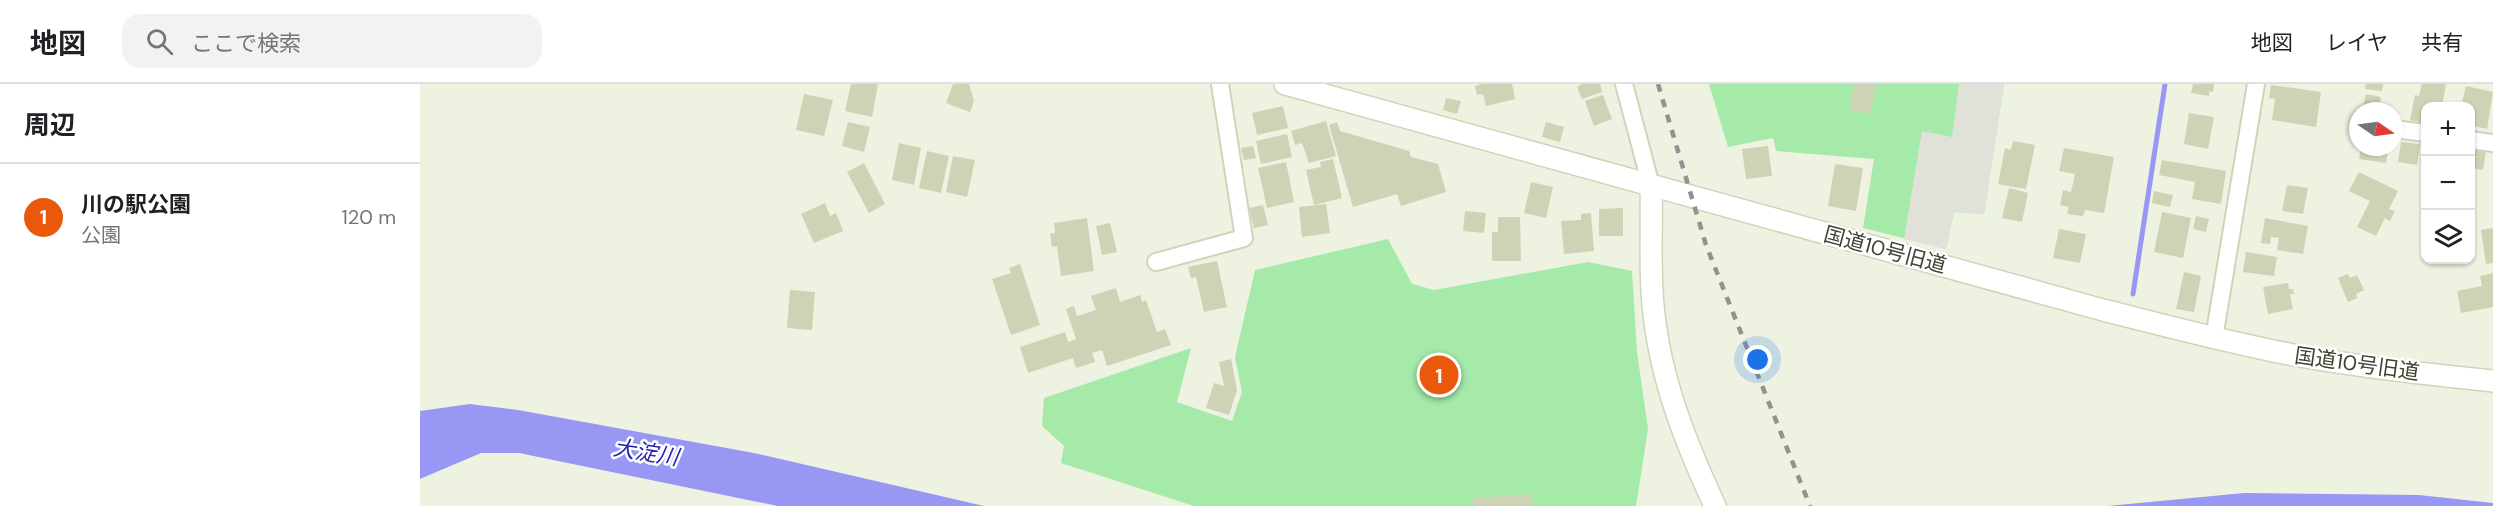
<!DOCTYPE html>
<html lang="ja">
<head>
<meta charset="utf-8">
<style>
	:root { --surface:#fff; --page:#f2f2f2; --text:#202124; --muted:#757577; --line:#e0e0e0; --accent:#ea580c }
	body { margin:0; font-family:"DM Sans","Noto Sans JP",sans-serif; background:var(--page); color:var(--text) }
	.controls { position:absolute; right:18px; top:18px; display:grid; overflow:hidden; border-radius:12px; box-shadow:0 2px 4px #0004 }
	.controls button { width:54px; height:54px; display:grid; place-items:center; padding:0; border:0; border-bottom:2px solid var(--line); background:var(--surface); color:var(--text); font:30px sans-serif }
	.compass { position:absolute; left:1929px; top:18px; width:54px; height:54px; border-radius:50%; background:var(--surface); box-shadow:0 2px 4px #0004; rotate:103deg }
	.you { position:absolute; left:1338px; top:276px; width:21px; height:21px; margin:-15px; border:4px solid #fff; border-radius:50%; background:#1a73e8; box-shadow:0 0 0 9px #1a73e833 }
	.badge { display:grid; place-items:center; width:39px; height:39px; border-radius:50%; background:var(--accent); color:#fff; font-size:20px; font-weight:700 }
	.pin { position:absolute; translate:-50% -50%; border:3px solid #fff; box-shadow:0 2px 6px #0006 }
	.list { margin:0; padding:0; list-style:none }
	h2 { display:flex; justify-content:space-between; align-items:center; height:78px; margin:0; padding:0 24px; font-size:26px }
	h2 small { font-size:20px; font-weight:400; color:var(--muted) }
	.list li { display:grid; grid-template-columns:39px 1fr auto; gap:18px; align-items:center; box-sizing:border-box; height:108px; padding:0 24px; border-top:2px solid var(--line) }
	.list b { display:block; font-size:22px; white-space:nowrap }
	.list p { margin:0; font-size:20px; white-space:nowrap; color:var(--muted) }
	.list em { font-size:20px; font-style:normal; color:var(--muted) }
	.icon { flex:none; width:33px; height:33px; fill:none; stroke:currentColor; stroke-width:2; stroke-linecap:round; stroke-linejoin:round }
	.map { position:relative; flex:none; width:2073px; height:422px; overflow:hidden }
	header { display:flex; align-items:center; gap:36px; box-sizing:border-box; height:84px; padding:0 30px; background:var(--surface); border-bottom:2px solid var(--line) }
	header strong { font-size:28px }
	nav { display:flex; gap:33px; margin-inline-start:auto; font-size:21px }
	.search { width:420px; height:54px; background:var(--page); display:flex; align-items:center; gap:15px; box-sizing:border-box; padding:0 21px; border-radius:18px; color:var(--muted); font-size:22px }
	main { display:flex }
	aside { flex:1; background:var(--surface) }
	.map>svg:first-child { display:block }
	.green { fill:#a6eaa9 }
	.parking { fill:#e0e2da }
	.water { fill:#9898f4 }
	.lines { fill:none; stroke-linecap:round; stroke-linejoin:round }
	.stream { stroke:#9898f4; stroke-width:5 }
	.building { fill:#ced3b6 }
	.minor-casing { stroke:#ced6ba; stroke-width:20 }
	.tertiary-casing { stroke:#ced6ba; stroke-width:24 }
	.minor { stroke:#fff; stroke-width:16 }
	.tertiary { stroke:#fff; stroke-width:21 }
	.rail { stroke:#929292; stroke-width:4.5; stroke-dasharray:8 8; stroke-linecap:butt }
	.labels { text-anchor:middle; stroke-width:5; stroke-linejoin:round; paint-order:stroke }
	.street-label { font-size:21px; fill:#404332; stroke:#fff }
	.water-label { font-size:22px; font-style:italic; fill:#2825b4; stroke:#fff }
</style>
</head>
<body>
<header>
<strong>地図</strong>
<div class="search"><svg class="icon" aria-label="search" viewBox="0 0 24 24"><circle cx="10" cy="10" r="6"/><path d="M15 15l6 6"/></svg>ここで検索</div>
<nav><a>地図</a><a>レイヤ</a><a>共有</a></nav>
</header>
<main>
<aside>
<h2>周辺<small></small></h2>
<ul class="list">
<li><span class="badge">1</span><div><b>川の駅公園</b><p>公園</p></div><em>120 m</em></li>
</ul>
</aside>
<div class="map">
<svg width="2073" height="422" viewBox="0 0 2073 422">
	<rect width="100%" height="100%" fill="#edf2e1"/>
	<path class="green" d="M 1289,0 L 1584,0 L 1564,130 L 1534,128 L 1526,165 L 1443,144 L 1454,75 L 1356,67 L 1353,54 L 1308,63 Z
		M 968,155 L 992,200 L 1014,206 L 1168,178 L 1212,187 L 1217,268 L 1228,345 L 1216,422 L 774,422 L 641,379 L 644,362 L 622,342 L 624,314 L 771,264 L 757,318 L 812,337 L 822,308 L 815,273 L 835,186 Z"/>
	<path class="parking" d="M 1539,0 L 1584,0 L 1564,130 L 1534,128 L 1526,165 L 1484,155 L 1502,47 L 1532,53 Z"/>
	<path class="water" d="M 50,320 L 98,326 L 334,369 L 564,422 L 358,422 L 99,369 L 61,369 L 0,395 L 0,327 Z
		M 1824,409 L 1999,411 L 2073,419 L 2073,422 L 1688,422 Z"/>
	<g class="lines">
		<path class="stream" d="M 1713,210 L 1745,0"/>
	</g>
	<path class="building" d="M 431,0 L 458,0 L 452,33 L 425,27 Z
		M 533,0 L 549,0 L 554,17 L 550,28 L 526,19 Z
		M 1062,0 L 1092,0 L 1095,15 L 1066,22 L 1063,10 L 1057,11 L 1055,2 Z
		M 1162,0 L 1180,0 L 1182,8 L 1162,15 L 1157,3 Z
		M 1434,0 L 1456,0 L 1450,30 L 1430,26 Z
		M 1773,0 L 1794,0 L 1793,8 L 1789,7 L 1789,12 L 1771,9 Z
		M 1946,0 L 1963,0 L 1962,7 L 1945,5 Z
		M 2002,0 L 2026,0 L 2022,22 L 2006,22 L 2006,39 L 1990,36 L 1995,11 L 1999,12 Z
		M 1851,1 L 1901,8 L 1896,43 L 1852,36 L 1855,15 L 1849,14 Z
		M 2046,2 L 2073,8 L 2067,45 L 2050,41 L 2050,22 L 2041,22 Z
		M 384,10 L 413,16 L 404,52 L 376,46 Z
		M 1946,10 L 1961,13 L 1958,27 L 1942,27 Z
		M 1183,11 L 1192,35 L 1174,42 L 1165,17 Z
		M 1026,14 L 1041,17 L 1037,30 L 1023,26 Z
		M 863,22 L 868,44 L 837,51 L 832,29 Z
		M 1769,29 L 1794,33 L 1788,65 L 1764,60 Z
		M 906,37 L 916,72 L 889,79 L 882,59 L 875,61 L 871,47 Z
		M 428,38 L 450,43 L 444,68 L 422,62 Z
		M 917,38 L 920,47 L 989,67 L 991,73 L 1018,80 L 1026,108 L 981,122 L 977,110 L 933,123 L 909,41 Z
		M 1126,38 L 1144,43 L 1140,58 L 1122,53 Z
		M 867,50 L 872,73 L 841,80 L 836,57 Z
		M 1593,57 L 1615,61 L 1606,105 L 1578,100 L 1585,64 L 1591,66 Z
		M 1981,58 L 2000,60 L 1997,81 L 1978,78 Z
		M 479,59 L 501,64 L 494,101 L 472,96 Z
		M 833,62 L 836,74 L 824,76 L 821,64 Z
		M 1348,62 L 1352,92 L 1326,95 L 1322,65 Z
		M 1941,63 L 1969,63 L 1966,79 L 1939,75 Z
		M 1644,64 L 1694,73 L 1684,129 L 1665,126 L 1663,132 L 1647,130 L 1649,123 L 1640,121 L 1643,106 L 1651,108 L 1655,90 L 1639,87 Z
		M 2050,64 L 2066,66 L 2063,86 L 2050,84 Z
		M 507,67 L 529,72 L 521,109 L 499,104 Z
		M 533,72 L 555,76 L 547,113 L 526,108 Z
		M 913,75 L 922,114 L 894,121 L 886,86 L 901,83 L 900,78 Z
		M 1742,76 L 1806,87 L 1801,120 L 1772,115 L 1775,98 L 1739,91 Z
		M 866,78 L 874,118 L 847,124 L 838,84 Z
		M 444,79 L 465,120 L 449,129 L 427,88 Z
		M 1415,80 L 1443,84 L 1436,127 L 1408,122 Z
		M 1939,88 L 1978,107 L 1969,125 L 1975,127 L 1970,137 L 1965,134 L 1956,152 L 1937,143 L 1950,117 L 1929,107 Z
		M 1111,98 L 1133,103 L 1126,134 L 1104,129 Z
		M 1867,101 L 1888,104 L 1883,130 L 1862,127 Z
		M 1589,104 L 1608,109 L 1602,138 L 1582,134 Z
		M 1734,107 L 1753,111 L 1750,123 L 1732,119 Z
		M 405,119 L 410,132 L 416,129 L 423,147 L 394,159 L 381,130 Z
		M 906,120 L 910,149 L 882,153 L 879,123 Z
		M 843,121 L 848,141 L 834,144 L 829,124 Z
		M 1203,124 L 1203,152 L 1179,152 L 1179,125 Z
		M 1045,127 L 1066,129 L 1064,149 L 1043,147 Z
		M 1742,128 L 1771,134 L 1763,174 L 1734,168 Z
		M 1171,129 L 1174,167 L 1144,170 L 1141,137 L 1161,136 L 1161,130 Z
		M 1776,132 L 1789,135 L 1786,148 L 1773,145 Z
		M 1078,133 L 1100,133 L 1101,177 L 1072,177 L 1072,148 L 1078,148 Z
		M 667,134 L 674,187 L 641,192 L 637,162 L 632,163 L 630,150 L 635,149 L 634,139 Z
		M 1845,134 L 1888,142 L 1883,170 L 1857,166 L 1859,154 L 1851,153 L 1850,160 L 1841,159 Z
		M 690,139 L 697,168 L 682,171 L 676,142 Z
		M 2073,144 L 2073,179 L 2066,180 L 2061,146 Z
		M 1639,145 L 1666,150 L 1660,179 L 1633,174 Z
		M 1826,168 L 1857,173 L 1854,192 L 1823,188 Z
		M 797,177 L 807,223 L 784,228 L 776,193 L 771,194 L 768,183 Z
		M 600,180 L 620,241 L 591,251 L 572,195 L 591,189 L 589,184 Z
		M 1764,188 L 1781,192 L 1774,228 L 1756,225 Z
		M 2073,189 L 2073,223 L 2041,229 L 2037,207 L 2062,202 L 2060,192 Z
		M 1928,190 L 1930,194 L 1937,191 L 1944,206 L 1936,210 L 1937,214 L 1928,218 L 1918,194 Z
		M 1868,199 L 1869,205 L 1873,205 L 1874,210 L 1870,210 L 1873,225 L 1848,230 L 1843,203 Z
		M 696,204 L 700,218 L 720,211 L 722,218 L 726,216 L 737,248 L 745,245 L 751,261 L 687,282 L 682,266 L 672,269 L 675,278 L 656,284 L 653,274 L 608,289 L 600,263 L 645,248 L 648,258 L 656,255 L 646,225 L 654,222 L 657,232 L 676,226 L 671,212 Z
		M 370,206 L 395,208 L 392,246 L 367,244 Z
		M 811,275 L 817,306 L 809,331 L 786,324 L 794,299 L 804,302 L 799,278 Z
		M 1112,410 L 1112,422 L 1054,422 L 1053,414 Z"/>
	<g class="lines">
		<defs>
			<path id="minor" d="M 1204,0 L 1231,102
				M 1974,45 L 2006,49
				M 2050,56 L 2073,59
				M 736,178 L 824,154 L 800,0
				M 1794,254 L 1836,0"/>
			<path id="tertiary" d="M 865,0 L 1683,226 C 1747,242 1810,259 1874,271 C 1940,283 2007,290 2073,297
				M 1231,102 C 1232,137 1230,172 1232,207 C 1236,284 1263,353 1295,422"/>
		</defs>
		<use href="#minor" class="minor-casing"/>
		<use href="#tertiary" class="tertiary-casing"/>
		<use href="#minor" class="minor"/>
		<use href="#tertiary" class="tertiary"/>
		<path class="rail" d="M 1238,0 L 1286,161 L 1390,422"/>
	</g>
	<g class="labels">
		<g class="street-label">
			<text transform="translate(1465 166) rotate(15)" y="7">国道10号旧道</text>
			<text transform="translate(1937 280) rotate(8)" y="7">国道10号旧道</text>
		</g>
		<g class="water-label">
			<text transform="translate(226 368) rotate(9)" y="8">大淀川</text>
		</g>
	</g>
</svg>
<div class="controls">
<button>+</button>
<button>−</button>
<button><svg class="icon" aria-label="layers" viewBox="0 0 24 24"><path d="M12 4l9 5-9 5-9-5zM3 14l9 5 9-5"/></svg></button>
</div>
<svg class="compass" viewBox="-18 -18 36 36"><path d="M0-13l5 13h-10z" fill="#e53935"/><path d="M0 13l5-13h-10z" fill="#757577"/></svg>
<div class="you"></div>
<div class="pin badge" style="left:1019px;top:291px">1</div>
</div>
</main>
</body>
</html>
